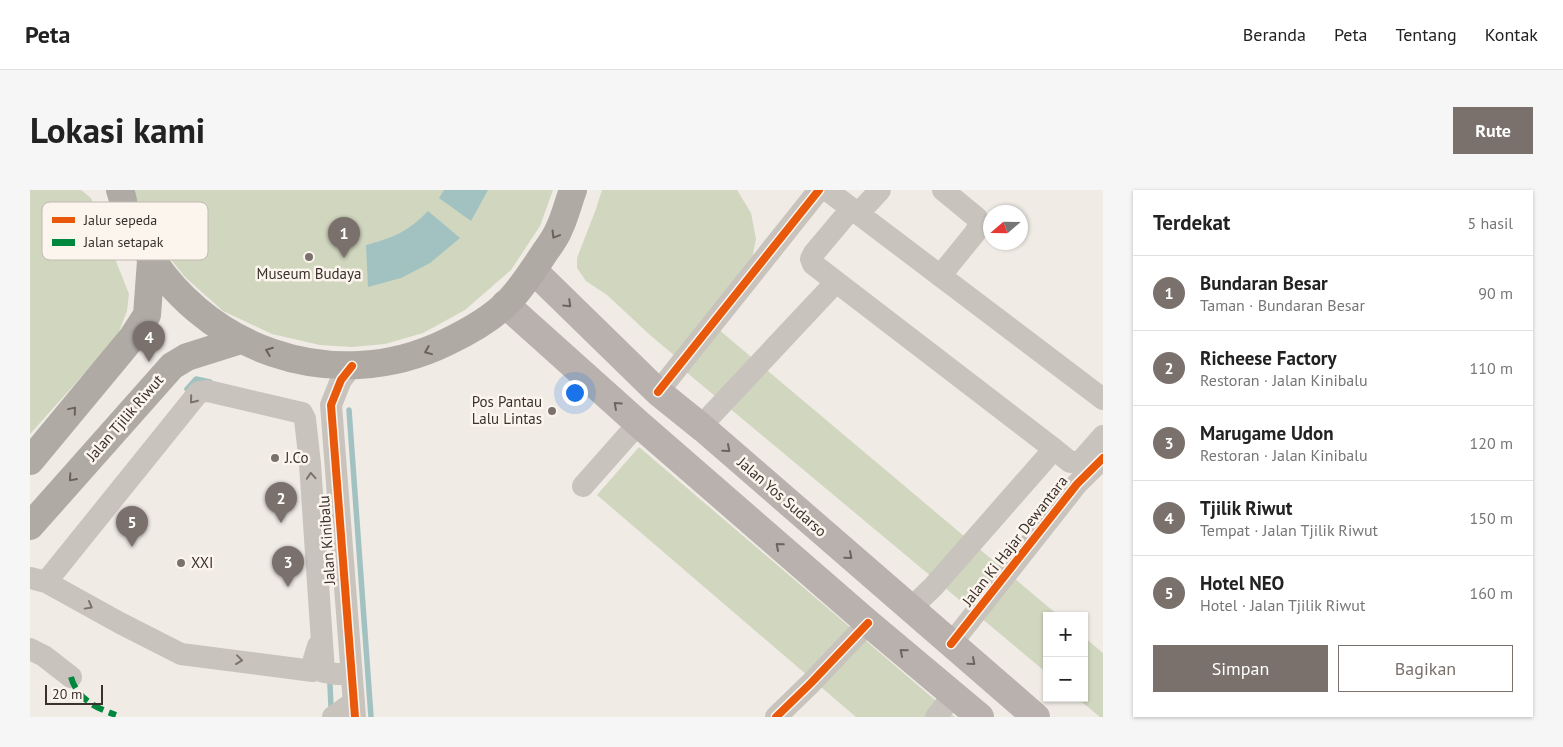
<!DOCTYPE html>
<html lang="id">
<head>
<meta charset="utf-8">
<style>
	:root { --surface:#fff; --page:#f6f6f6; --text:#222; --muted:#767676; --line:#e0e0e0; --accent:#7a716c }
	body { margin:0; font-family:"PT Sans",sans-serif; background:var(--page); color:var(--text) }
	.controls { position:absolute; right:15px; bottom:15px; display:grid; overflow:hidden; border-radius:0px; box-shadow:0 1px 4px #0004 }
	.controls button { width:45px; height:45px; display:grid; place-items:center; padding:0; border:0; border-bottom:1px solid var(--line); background:var(--surface); color:var(--text); font:25px sans-serif }
	.compass { position:absolute; left:953px; top:15px; width:45px; height:45px; border-radius:50%; background:var(--surface); box-shadow:0 1px 4px #0004; rotate:250deg }
	.scale { position:absolute; left:15px; bottom:12px; width:58px; box-sizing:border-box; padding-left:5px; border:2px solid #3b302b; border-top:0; font-size:14px; line-height:18px; white-space:nowrap; color:#3b302b; -webkit-text-stroke:4px #fbf5ee; paint-order:stroke }
	.you { position:absolute; left:544px; top:202px; width:18px; height:18px; margin:-12px; border:4px solid #fff; border-radius:50%; background:#1a73e8; box-shadow:0 0 0 8px #1a73e833 }
	.badge { display:grid; place-items:center; width:32px; height:32px; border-radius:50%; background:var(--accent); color:#fff; font-size:16px; font-weight:700 }
	.pin { position:absolute; translate:-50% -41px; filter:drop-shadow(0 1px 2px #0008) }
	.pin::after { content:''; position:absolute; top:26px; width:18px; height:15px; background:inherit; clip-path:polygon(0 0,100% 0,50% 100%) }
	.list { margin:0; padding:0; list-style:none }
	h2 { display:flex; justify-content:space-between; align-items:center; height:65px; margin:0; padding:0 20px; font-size:21px }
	h2 small { font-size:16px; font-weight:400; color:var(--muted) }
	.list li { display:grid; grid-template-columns:32px 1fr auto; gap:15px; align-items:center; box-sizing:border-box; height:75px; padding:0 20px; border-top:1px solid var(--line) }
	.list b { display:block; font-size:19px; white-space:nowrap }
	.list p { margin:0; font-size:16px; white-space:nowrap; color:var(--muted) }
	.list em { font-size:16px; font-style:normal; color:var(--muted) }
	.actions { display:flex; gap:10px; padding:15px 20px }
	.actions a { flex:1; padding:11px 0; border:1px solid var(--accent); border-radius:0px; text-align:center; font-size:18px; color:var(--accent) }
	.actions .main { background:var(--accent); color:#fff }
	.map { position:relative; flex:none; width:1073px; height:527px; overflow:hidden; border-radius:0px }
	header { display:flex; align-items:center; gap:30px; box-sizing:border-box; height:70px; padding:0 25px; background:var(--surface); border-bottom:1px solid var(--line) }
	header strong { font-size:24px }
	nav { display:flex; gap:28px; margin-inline-start:auto; font-size:18px }
	.intro { display:flex; align-items:center; justify-content:space-between; box-sizing:border-box; height:120px; padding:0 30px }
	h1 { margin:0; font-size:35px }
	.button { padding:12px 22px; border-radius:0px; background:var(--accent); color:#fff; font-size:18px; font-weight:700 }
	main { display:flex; gap:30px; padding:0 30px }
	aside { flex:1; background:var(--surface); border-radius:0px; box-shadow:0 1px 4px #0004 }
	.map>svg:first-child { display:block }
	.green { fill:#d1d6bf }
	.water { fill:#a1c2c1 }
	.lines { fill:none; stroke-linecap:round; stroke-linejoin:round }
	.stream { stroke:#a1c2c1; stroke-width:5.5 }
	.minor { stroke:#c9c3be; stroke-width:22 }
	.major { stroke:#b8b1ad; stroke-width:28 }
	.highway { stroke:#afaaa4; stroke-width:28 }
	.quiet { stroke:#00873e; stroke-width:6; stroke-dasharray:12 6; stroke-linecap:butt }
	.cycleway-casing { stroke:#fbf5ee; stroke-width:11 }
	.cycleway { stroke:#e8590c; stroke-width:8 }
	.oneway { stroke:#69615b }
	.oneway2 { stroke:#6d645f }
	.oneway3 { stroke:#7b726d }
	.poi-dot { fill:#7a716c; stroke:#fbf5ee; stroke-width:2 }
	.labels { text-anchor:middle; stroke-width:5; stroke-linejoin:round; paint-order:stroke }
	.poi-label { font-size:15px; fill:#3b302b; stroke:#fbf5ee; text-anchor:start }
	.street-label { font-size:15px; fill:#3b302b; stroke:#fbf5ee }
	.key { fill:#fbf5ee; stroke:#c1bab4; stroke-width:1 }
	.key-label { font-size:14px; fill:#3b302b }
</style>
</head>
<body>
<header>
<strong>Peta</strong>
<nav><a>Beranda</a><a>Peta</a><a>Tentang</a><a>Kontak</a></nav>
</header>
<div class="intro"><h1>Lokasi kami</h1><a class="button">Rute</a></div>
<main>
<div class="map">
<svg width="1073" height="527" viewBox="0 0 1073 527">
	<rect width="100%" height="100%" fill="#f0ebe5"/>
	<path class="green" d="M 0,0 L 51,0 L 61,8 L 99,104 L 97,121 L 87,147 L 0,244 Z
		M 104,0 L 523,0 L 510,36 L 481,80 L 435,120 L 393,143 L 355,154 L 322,157 L 290,155 L 242,144 L 193,121 L 155,87 L 129,55 L 113,26 Z
		M 572,0 L 707,0 L 721,23 L 726,49 L 721,74 L 645,166 L 620,145 L 577,105 L 556,91 L 547,78 L 547,68 L 566,19 Z
		M 688,139 L 1029,426 L 1017,426 L 1017,483 L 655,181 Z
		M 609,257 L 925,527 L 826,527 L 567,305 Z
		M 1054,447 L 1073,463 L 1073,527 L 1070,527 L 1047,508 L 1054,508 Z"/>
	<path class="water" d="M 414,0 L 458,0 L 441,31 L 409,8 Z
		M 398,21 L 430,48 L 400,73 L 371,88 L 338,97 L 336,55 C 363,48 379,41 398,21 Z"/>
	<g class="lines">
		<path class="stream" d="M 157,199 L 166,189 L 180,192
			M 319,220 L 341,527
			M 300,495 L 301,517"/>
		<path class="minor" d="M 797,0 L 1073,209
			M 821,19 L 784,63 L 781,69 L 783,74 L 1024,259
			M 828,24 L 850,0
			M 910,86 L 945,43 L 949,35 L 947,28 L 913,0
			M 322,176 L 311,190 L 301,215 L 325,527
			M 628,202 L 789,0
			M 671,236 L 806,92
			M 553,296 L 599,244 L 610,235
			M 0,388 L 16,392 L 169,202 L 178,201 L 272,223 L 275,229 L 280,274 L 294,482 L 306,484 L 321,484
			M 16,392 L 90,433 L 151,464 L 283,481 L 284,469 L 288,456
			M 880,419 L 903,397 L 1024,259 L 1040,272 L 1050,272 L 1073,246
			M 921,454 L 1047,294 L 1073,268
			M 0,459 L 14,466 L 41,487
			M 303,527 L 324,512
			M 746,527 L 781,493 L 838,433
			M 906,527 L 924,504"/>
		<path class="major" d="M 503,80 L 628,202 L 674,239 L 1006,527
			M 475,114 L 610,235 L 838,433 L 950,527"/>
		<path class="highway" d="M 90,0 C 93,8 94,17 97,26 C 100,34 106,41 110,49 C 168,159 303,208 417,152 C 438,142 460,130 477,113 C 492,98 503,80 515,62 C 520,55 526,47 529,39 C 535,27 538,13 543,0
			M 0,271 L 102,148 L 117,125 L 121,71
			M 0,336 L 142,176 L 157,167 L 211,150"/>
		<path class="quiet" d="M 41,487 C 47,509 66,518 86,525"/>
		<defs>
			<path id="cycleway" d="M 322,176 L 311,190 L 301,215 L 325,527
				M 628,202 L 789,0
				M 921,454 L 1047,294 L 1073,268
				M 746,527 L 781,493 L 838,433"/>
		</defs>
		<use href="#cycleway" class="cycleway-casing"/>
		<use href="#cycleway" class="cycleway"/>
	</g>
	<defs><path id="oneway-chevron" d="M-2-3.5L2.5 0L-2 3.5" fill="none" stroke-width="1.6" stroke-linecap="round" stroke-linejoin="round" transform="scale(1.25)"/></defs>
	<g class="oneway">
		<use href="#oneway-chevron" transform="translate(525 45) rotate(121)"/>
		<use href="#oneway-chevron" transform="translate(239 161) rotate(-159)"/>
		<use href="#oneway-chevron" transform="translate(398 161) rotate(158)"/>
		<use href="#oneway-chevron" transform="translate(43 220) rotate(-50)"/>
		<use href="#oneway-chevron" transform="translate(42 288) rotate(131)"/>
	</g>
	<g class="oneway2">
		<use href="#oneway-chevron" transform="translate(538 114) rotate(44)"/>
		<use href="#oneway-chevron" transform="translate(587 215) rotate(-138)"/>
		<use href="#oneway-chevron" transform="translate(697 259) rotate(41)"/>
		<use href="#oneway-chevron" transform="translate(749 356) rotate(-139)"/>
		<use href="#oneway-chevron" transform="translate(819 366) rotate(41)"/>
		<use href="#oneway-chevron" transform="translate(873 462) rotate(-140)"/>
		<use href="#oneway-chevron" transform="translate(942 472) rotate(41)"/>
	</g>
	<g class="oneway3">
		<use href="#oneway-chevron" transform="translate(163 210) rotate(129)"/>
		<use href="#oneway-chevron" transform="translate(281 286) rotate(-94)"/>
		<use href="#oneway-chevron" transform="translate(59 416) rotate(29)"/>
		<use href="#oneway-chevron" transform="translate(209 470) rotate(7)"/>
	</g>
	<g class="poi-dot">
		<circle cx="279" cy="67" r="5"/>
		<circle cx="522" cy="221" r="5"/>
		<circle cx="245" cy="268" r="5"/>
		<circle cx="151" cy="373" r="5"/>
	</g>
	<g class="labels">
		<g class="poi-label">
			<text x="279" y="89" text-anchor="middle">Museum Budaya</text>
			<text x="512" y="217" text-anchor="end">Pos Pantau<tspan x="512" dy="17">Lalu Lintas</tspan></text>
			<text x="255" y="273">J.Co</text>
			<text x="161" y="378">XXI</text>
		</g>
		<g class="street-label">
			<text transform="translate(95 228) rotate(-49)" y="5">Jalan Tjilik Riwut</text>
			<text transform="translate(752 307) rotate(41)" y="5">Jalan Yos Sudarso</text>
			<text transform="translate(297 350) rotate(-94)" y="5">Jalan Kinibalu</text>
			<text transform="translate(985 351) rotate(-52)" y="5">Jalan Ki Hajar Dewantara</text>
		</g>
	</g>
	<rect x="12" y="12" width="166" height="58" rx="8" class="key"/>
	<rect x="22" y="27" width="23" height="6" fill="#e8590c"/>
	<rect x="22" y="49" width="23" height="7" fill="#00873e"/>
	<g class="key-label">
		<text x="54" y="35">Jalur sepeda</text>
		<text x="54" y="57">Jalan setapak</text>
	</g>
</svg>
<div class="controls">
<button>+</button>
<button>−</button>
</div>
<svg class="compass" viewBox="-18 -18 36 36"><path d="M0-13l5 13h-10z" fill="#e53935"/><path d="M0 13l5-13h-10z" fill="#767676"/></svg>
<div class="scale">20 m</div>
<div class="you"></div>
<div class="pin badge" style="left:314px;top:68px">1</div>
<div class="pin badge" style="left:251px;top:333px">2</div>
<div class="pin badge" style="left:258px;top:397px">3</div>
<div class="pin badge" style="left:119px;top:172px">4</div>
<div class="pin badge" style="left:102px;top:357px">5</div>
</div>
<aside>
<h2>Terdekat<small>5 hasil</small></h2>
<ul class="list">
<li><span class="badge">1</span><div><b>Bundaran Besar</b><p>Taman · Bundaran Besar</p></div><em>90 m</em></li>
<li><span class="badge">2</span><div><b>Richeese Factory</b><p>Restoran · Jalan Kinibalu</p></div><em>110 m</em></li>
<li><span class="badge">3</span><div><b>Marugame Udon</b><p>Restoran · Jalan Kinibalu</p></div><em>120 m</em></li>
<li><span class="badge">4</span><div><b>Tjilik Riwut</b><p>Tempat · Jalan Tjilik Riwut</p></div><em>150 m</em></li>
<li><span class="badge">5</span><div><b>Hotel NEO</b><p>Hotel · Jalan Tjilik Riwut</p></div><em>160 m</em></li>
</ul>
<div class="actions"><a class="main">Simpan</a><a>Bagikan</a></div>
</aside>
</main>
</body>
</html>
